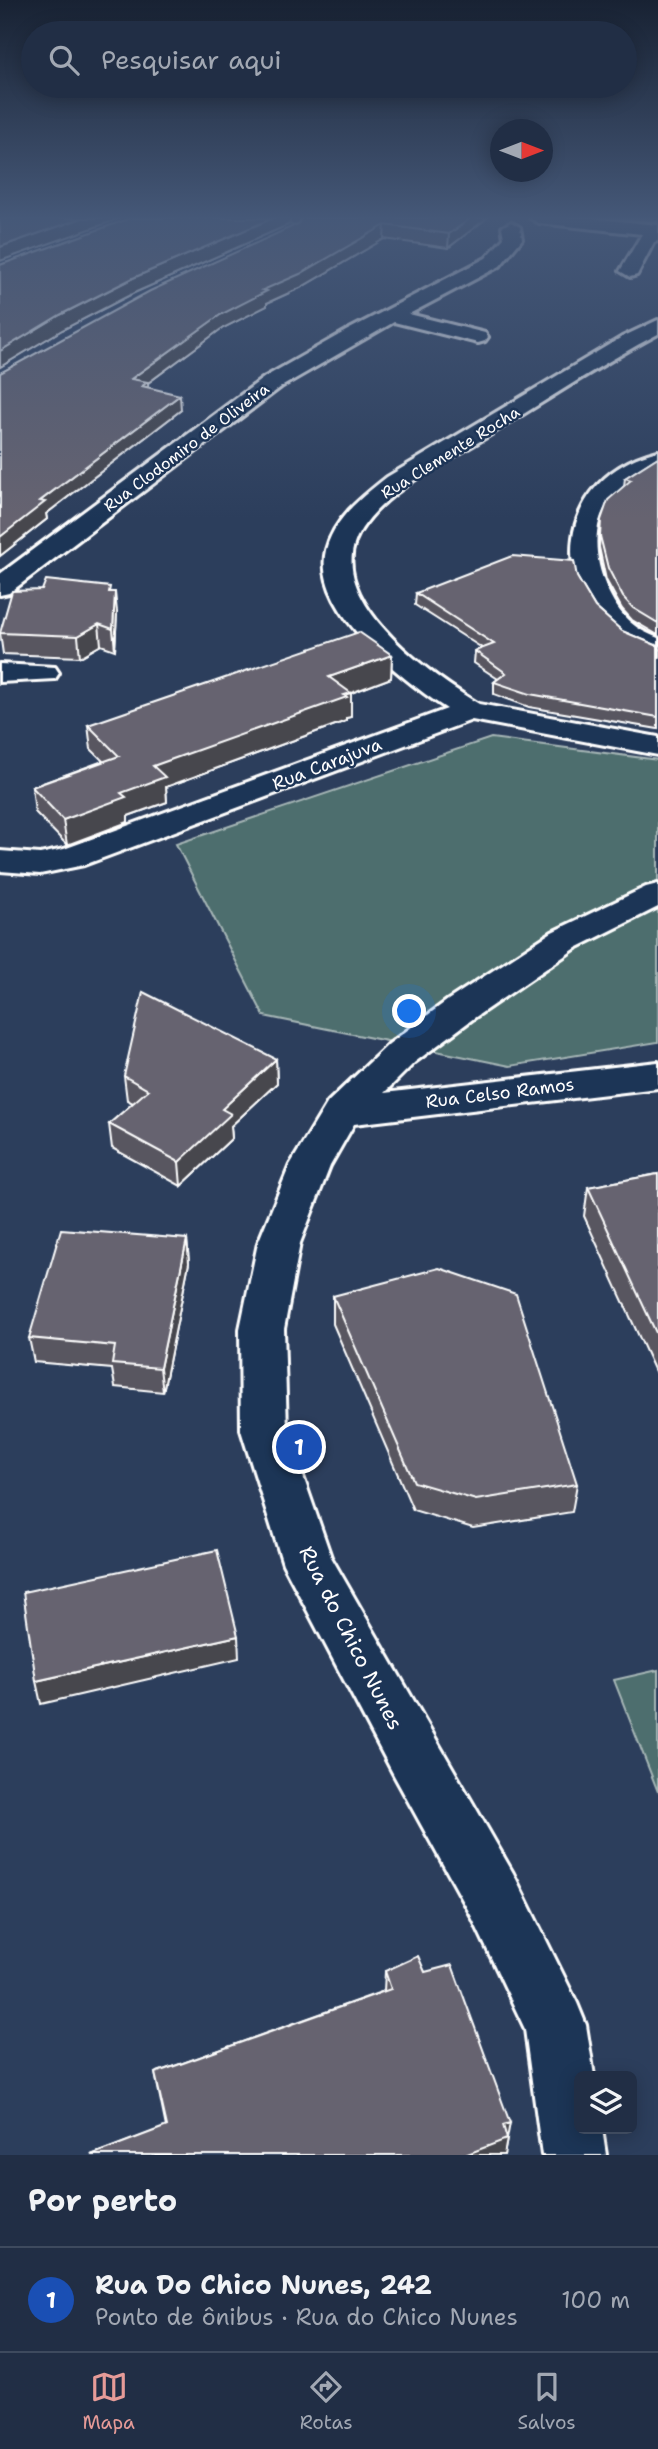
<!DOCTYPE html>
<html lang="pt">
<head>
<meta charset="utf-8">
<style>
	:root { --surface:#212e45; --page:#29364c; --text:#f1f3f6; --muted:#a2a8b3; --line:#3e4a5e; --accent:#e69b98 }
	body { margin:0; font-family:"Shantell Sans",sans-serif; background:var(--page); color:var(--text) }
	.controls { position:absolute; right:21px; bottom:21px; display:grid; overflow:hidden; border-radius:10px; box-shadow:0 4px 18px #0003 }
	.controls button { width:63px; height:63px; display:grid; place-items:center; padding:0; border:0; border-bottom:2px solid var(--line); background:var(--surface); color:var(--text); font:35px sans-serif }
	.compass { position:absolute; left:490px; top:119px; width:63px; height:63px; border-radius:50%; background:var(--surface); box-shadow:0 4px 18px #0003; rotate:90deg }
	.you { position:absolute; left:410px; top:1012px; width:24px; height:24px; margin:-18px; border:5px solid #fff; border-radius:50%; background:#1a73e8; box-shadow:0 0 0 10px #1a73e833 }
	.badge { display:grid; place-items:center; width:46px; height:46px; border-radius:50%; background:var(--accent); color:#fff; font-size:23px; font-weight:700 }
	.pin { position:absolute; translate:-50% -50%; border:4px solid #fff; box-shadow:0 2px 7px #0006 }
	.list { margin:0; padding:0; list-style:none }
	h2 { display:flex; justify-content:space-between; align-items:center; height:91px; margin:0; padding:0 28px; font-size:30px }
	h2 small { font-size:23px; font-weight:400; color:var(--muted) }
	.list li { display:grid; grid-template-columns:46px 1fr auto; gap:21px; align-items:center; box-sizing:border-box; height:105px; padding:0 28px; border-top:2px solid var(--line) }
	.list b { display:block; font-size:26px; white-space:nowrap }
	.list p { margin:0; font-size:23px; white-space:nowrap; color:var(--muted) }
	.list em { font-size:23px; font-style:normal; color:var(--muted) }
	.icon { flex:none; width:38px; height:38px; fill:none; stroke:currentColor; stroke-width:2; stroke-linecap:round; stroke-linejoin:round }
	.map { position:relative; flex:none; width:658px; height:2155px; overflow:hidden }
	.search { position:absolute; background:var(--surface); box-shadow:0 4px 18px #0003; left:21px; right:21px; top:21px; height:77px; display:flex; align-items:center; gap:18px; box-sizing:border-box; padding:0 24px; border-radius:38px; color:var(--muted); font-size:26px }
	.sheet { height:196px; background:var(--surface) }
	nav { display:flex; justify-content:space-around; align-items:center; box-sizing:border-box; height:98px; border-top:2px solid var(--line); background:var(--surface); font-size:19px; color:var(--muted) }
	nav a { display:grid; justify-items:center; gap:4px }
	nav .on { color:var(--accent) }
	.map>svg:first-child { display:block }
	.green { fill:#4e6e6e; stroke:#a6b6b6; stroke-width:2 }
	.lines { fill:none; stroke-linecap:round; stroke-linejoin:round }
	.minor-casing { stroke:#fff; stroke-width:6 }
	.minor { fill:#1d3557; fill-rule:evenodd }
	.wall { fill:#585660; stroke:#fff; stroke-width:2 }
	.shaded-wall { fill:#47464e; stroke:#fff; stroke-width:2 }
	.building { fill:#666470; stroke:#fff; stroke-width:2 }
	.labels { text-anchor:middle; stroke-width:5; stroke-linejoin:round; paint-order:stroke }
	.far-street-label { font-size:16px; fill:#fff; stroke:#1d3557 }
	.street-label { font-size:18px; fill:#fff; stroke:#1d3557 }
	.near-street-label { font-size:21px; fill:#fff; stroke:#1d3557 }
</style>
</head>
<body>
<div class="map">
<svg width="658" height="2155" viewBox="0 0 658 2155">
	<rect width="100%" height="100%" fill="#2c3e5c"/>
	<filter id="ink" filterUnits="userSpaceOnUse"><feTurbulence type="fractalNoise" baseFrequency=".0143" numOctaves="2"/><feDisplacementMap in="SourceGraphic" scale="14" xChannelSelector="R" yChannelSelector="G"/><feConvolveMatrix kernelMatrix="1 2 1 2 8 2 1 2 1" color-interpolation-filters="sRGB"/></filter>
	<g filter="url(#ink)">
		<path class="green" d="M 491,738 L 658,760 L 658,1042 L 510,1066 L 264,1016 L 176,844 Z
			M 658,1670 L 658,1792 L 614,1680 Z"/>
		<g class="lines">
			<defs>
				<path id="minor" d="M 530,218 L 589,218 L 658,225 L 658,241 L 654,242 L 637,275 L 630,277 L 620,271 L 642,234 L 539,223 Z
					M 511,222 L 520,227 L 522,239 L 500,266 L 409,314 L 485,333 L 488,337 L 485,341 L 478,343 L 394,322 L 281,387 L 9,593 L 0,595 L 0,574 L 265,377 L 346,331 L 486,258 L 504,238 L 502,227 Z
					M 658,320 L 658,334 C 599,365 542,403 485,438 C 445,463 394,485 365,524 C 312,592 429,674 479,704 L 658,737 L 658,755 L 472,720 L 84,865 L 40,874 L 0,871 L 0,851 L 40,854 L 64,849 L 447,709 C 403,680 312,610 326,550 C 334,518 363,496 387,477 L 622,337 Z
					M 658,451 L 658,466 C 640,474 621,484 609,501 C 583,535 601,595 630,622 C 638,629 648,634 658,638 L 658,656 C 549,629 538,481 658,451 Z
					M 0,664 L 55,667 L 59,673 L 55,679 L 0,682 Z
					M 658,884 L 658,907 L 576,948 L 474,1018 L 415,1062 L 384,1093 L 658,1062 L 658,1088 L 354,1124 L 330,1166 L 300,1243 L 284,1329 L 287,1430 L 331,1557 L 513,1873 L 577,2003 L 586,2025 L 594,2076 L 579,2076 L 579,2129 L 602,2129 L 606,2155 L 542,2155 L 525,2029 L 471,1915 L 395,1777 L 283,1564 L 241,1430 L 240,1329 L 258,1243 L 290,1165 L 328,1102 L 389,1044 L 448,1000 L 552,932 L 646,887 Z"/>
			</defs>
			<use href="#minor" class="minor-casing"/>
			<use href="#minor" class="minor"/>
		</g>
		<path class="wall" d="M 131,218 L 487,218 L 448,248 L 384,239 L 300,288 L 267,303 L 267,306 L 221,329 L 148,383 L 148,388 L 181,410 L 46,514 L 47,519 L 0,556 L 0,373 L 294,226 L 290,224 L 134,293 L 62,330 L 0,367 L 0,265 Z
			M 600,218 L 658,218 L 658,222 Z
			M 658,457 L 658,635 L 632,620 L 622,609 L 606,580 L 599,547 L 601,520 L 624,486 L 625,478 Z
			M 577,577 L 595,607 L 622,631 L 658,646 L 658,729 L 529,707 L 494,694 L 494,682 L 498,679 L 474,663 L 475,651 L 482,648 L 415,605 L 416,593 Z
			M 111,592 L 117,612 L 115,650 L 101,645 L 80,657 L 3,654 L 0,633 Z
			M 392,655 L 391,678 L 351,693 L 351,717 L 346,718 L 346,721 L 166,787 L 167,802 L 128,816 L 128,822 L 67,845 L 35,812 L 32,787 L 103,761 L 91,749 L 88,725 Z
			M 276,1059 L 277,1083 L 231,1126 L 232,1138 L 181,1186 L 112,1148 L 109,1124 L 133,1103 L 127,1100 L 124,1076 Z
			M 658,1174 L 658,1378 L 584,1216 L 588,1187 Z
			M 187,1239 L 189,1263 L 163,1392 L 115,1387 L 112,1369 L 34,1362 L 29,1338 Z
			M 333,1296 L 577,1484 L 572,1512 L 473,1528 L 413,1510 L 333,1324 Z
			M 385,1971 L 425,1972 L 507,2137 L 507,2139 L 504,2155 L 91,2155 L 166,2127 L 155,2073 L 384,1991 Z"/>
		<path class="shaded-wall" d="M 82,218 L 121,218 L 0,261 L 0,247 Z
			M 273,218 L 290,218 L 290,224 L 134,293 L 62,330 L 0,367 L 0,351 L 60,315 L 133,278 Z
			M 471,218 L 487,218 L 448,248 L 449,234 Z
			M 385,225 L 384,239 L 300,288 L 267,303 L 267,306 L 221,329 L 148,383 L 149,398 L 131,379 L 220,315 L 263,290 Z
			M 180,395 L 181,410 L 46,514 L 47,519 L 0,556 L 0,537 L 40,501 Z
			M 115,592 L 117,612 L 115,650 L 113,629 Z
			M 99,624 L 101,645 L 80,657 L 78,636 Z
			M 392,655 L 391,678 L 351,693 L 351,717 L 346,718 L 346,721 L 166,787 L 167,802 L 128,816 L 128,822 L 67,845 L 63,820 L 121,793 L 153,766 L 329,677 Z
			M 276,1059 L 277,1083 L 231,1126 L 232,1138 L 181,1186 L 179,1162 L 222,1109 Z
			M 187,1239 L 189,1263 L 163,1392 L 160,1368 Z
			M 238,1636 L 239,1658 L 41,1704 L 36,1681 Z
			M 510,2123 L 504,2155 L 465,2155 L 503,2125 Z"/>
		<path class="building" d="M 0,218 L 82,218 L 0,247 Z
			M 131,218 L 273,218 L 133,278 L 60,315 L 0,351 L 0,265 Z
			M 302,218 L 471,218 L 449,234 L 385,225 L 300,274 L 263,290 L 267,291 L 220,315 L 131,379 L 148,382 L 142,386 L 180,395 L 40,501 L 45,502 L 0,537 L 0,373 L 150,291 L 298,224 Z
			M 658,457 L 658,623 L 633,608 L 623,597 L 608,568 L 600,536 L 601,520 L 608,500 L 631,480 L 625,478 Z
			M 512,556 L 574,561 L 577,577 L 595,607 L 622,631 L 658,646 L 658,717 L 530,694 L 494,682 L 506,673 L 475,651 L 494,644 L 416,593 Z
			M 46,580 L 110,587 L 109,592 L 115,592 L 113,629 L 99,624 L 78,636 L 0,633 L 12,591 L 42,590 Z
			M 359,632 L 392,655 L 329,677 L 351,693 L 344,695 L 347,697 L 153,766 L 165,777 L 121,793 L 126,797 L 63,820 L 32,787 L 119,756 L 88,725 Z
			M 143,992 L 276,1059 L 222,1109 L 231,1114 L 179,1162 L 109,1124 L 148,1090 L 124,1076 Z
			M 658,1174 L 658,1337 L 588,1187 Z
			M 61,1229 L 187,1239 L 160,1368 L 112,1364 L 115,1346 L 29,1338 Z
			M 439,1268 L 516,1294 L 577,1484 L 476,1500 L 414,1482 L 333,1296 Z
			M 217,1550 L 238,1636 L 36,1681 L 23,1592 Z
			M 418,1956 L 425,1972 L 452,1965 L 510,2123 L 503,2125 L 507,2139 L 465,2155 L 91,2155 L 167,2126 L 155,2073 L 391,1989 L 385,1971 Z"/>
	</g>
	<linearGradient id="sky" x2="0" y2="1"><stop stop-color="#182233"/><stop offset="0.42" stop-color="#455878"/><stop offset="1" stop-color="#455878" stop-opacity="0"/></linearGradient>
	<rect width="658" height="519" fill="url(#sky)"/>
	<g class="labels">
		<g class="far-street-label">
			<text transform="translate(186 447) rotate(-37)" y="6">Rua Clodomiro de Oliveira</text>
			<text transform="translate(450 452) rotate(-32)" y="6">Rua Clemente Rocha</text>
		</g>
		<g class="street-label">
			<text transform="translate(327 764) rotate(-21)" y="6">Rua Carajuva</text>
			<text transform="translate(500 1093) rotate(-7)" y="6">Rua Celso Ramos</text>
		</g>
		<g class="near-street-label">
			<text transform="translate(351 1638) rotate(63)" y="7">Rua do Chico Nunes</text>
		</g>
	</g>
</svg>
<div class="controls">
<button><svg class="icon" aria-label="layers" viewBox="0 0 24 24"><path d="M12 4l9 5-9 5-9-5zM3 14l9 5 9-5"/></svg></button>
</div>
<svg class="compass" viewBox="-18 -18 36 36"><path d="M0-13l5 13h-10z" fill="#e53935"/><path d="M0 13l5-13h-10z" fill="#a2a8b3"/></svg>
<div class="you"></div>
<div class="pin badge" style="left:299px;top:1447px;background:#1a4fb4">1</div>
<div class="search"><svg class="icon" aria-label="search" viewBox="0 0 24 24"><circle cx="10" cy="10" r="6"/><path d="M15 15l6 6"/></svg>Pesquisar aqui</div>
</div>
<section class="sheet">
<h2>Por perto<small></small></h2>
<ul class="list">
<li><span class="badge" style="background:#1a4fb4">1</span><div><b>Rua Do Chico Nunes, 242</b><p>Ponto de ônibus · Rua do Chico Nunes</p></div><em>100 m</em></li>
</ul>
</section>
<nav>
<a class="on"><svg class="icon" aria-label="map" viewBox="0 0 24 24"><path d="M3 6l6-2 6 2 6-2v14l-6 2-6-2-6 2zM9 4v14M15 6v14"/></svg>Mapa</a>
<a><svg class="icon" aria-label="directions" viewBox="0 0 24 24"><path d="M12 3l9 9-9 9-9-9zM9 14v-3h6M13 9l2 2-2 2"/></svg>Rotas</a>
<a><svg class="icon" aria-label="saved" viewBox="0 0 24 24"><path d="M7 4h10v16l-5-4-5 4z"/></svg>Salvos</a>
</nav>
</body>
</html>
